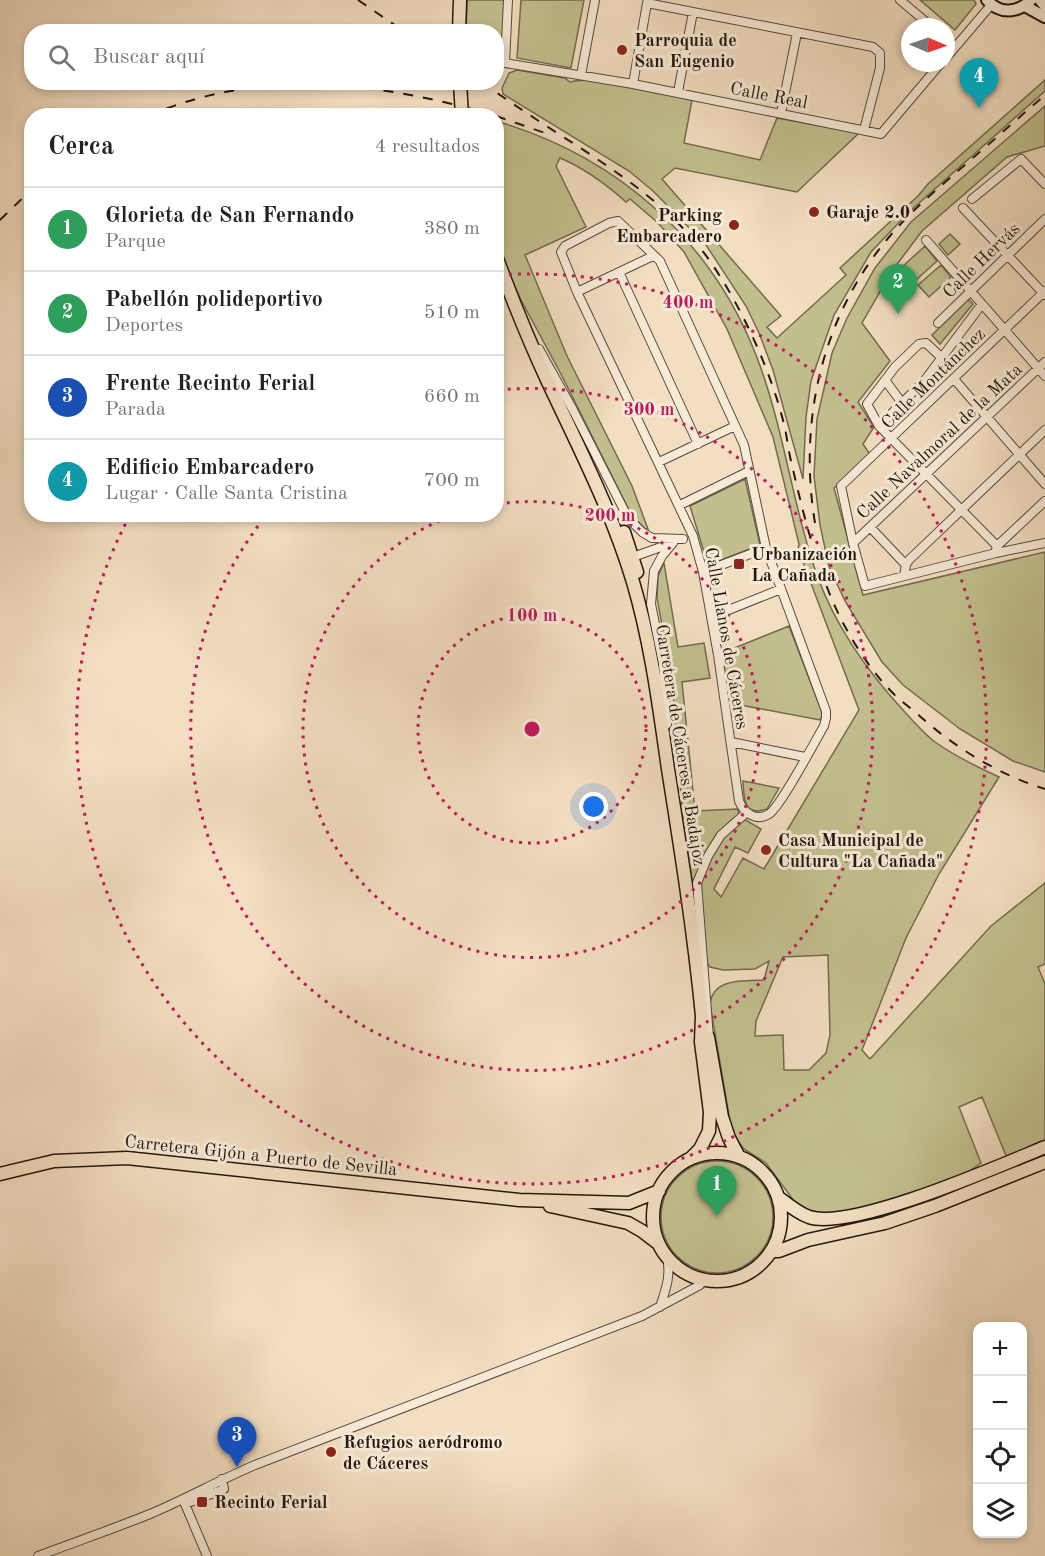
<!DOCTYPE html>
<html lang="es">
<head>
<meta charset="utf-8">
<style>
	:root { --surface:#fff; --page:#f2f2f2; --text:#222; --muted:#767676; --line:#e0e0e0; --accent:#2563eb }
	body { margin:0; font-family:"Old Standard TT",serif; background:var(--page); color:var(--text) }
	.controls { position:absolute; right:18px; bottom:18px; display:grid; overflow:hidden; border-radius:12px; box-shadow:0 3px 9px #0003 }
	.controls button { width:54px; height:54px; display:grid; place-items:center; padding:0; border:0; border-bottom:2px solid var(--line); background:var(--surface); color:var(--text); font:30px sans-serif }
	.compass { position:absolute; left:901px; top:18px; width:54px; height:54px; border-radius:50%; background:var(--surface); box-shadow:0 3px 9px #0003; rotate:92deg }
	.you { position:absolute; left:594px; top:807px; width:21px; height:21px; margin:-15px; border:4px solid #fff; border-radius:50%; background:#1a73e8; box-shadow:0 0 0 9px #1a73e833 }
	.badge { display:grid; place-items:center; width:39px; height:39px; border-radius:50%; background:var(--accent); color:#fff; font-size:20px; font-weight:700 }
	.pin { position:absolute; translate:-50% -50px; filter:drop-shadow(0 2px 3px #0008) }
	.pin::after { content:''; position:absolute; top:32px; width:21px; height:18px; background:inherit; clip-path:polygon(0 0,100% 0,50% 100%) }
	.list { margin:0; padding:0; list-style:none }
	h2 { display:flex; justify-content:space-between; align-items:center; height:78px; margin:0; padding:0 24px; font-size:26px }
	h2 small { font-size:20px; font-weight:400; color:var(--muted) }
	.list li { display:grid; grid-template-columns:39px 1fr auto; gap:18px; align-items:center; box-sizing:border-box; height:84px; padding:0 24px; border-top:2px solid var(--line) }
	.list b { display:block; font-size:22px; white-space:nowrap }
	.list p { margin:0; font-size:20px; white-space:nowrap; color:var(--muted) }
	.list em { font-size:20px; font-style:normal; color:var(--muted) }
	.icon { flex:none; width:33px; height:33px; fill:none; stroke:currentColor; stroke-width:2; stroke-linecap:round; stroke-linejoin:round }
	.map { position:relative; flex:none; width:1045px; height:1556px; overflow:hidden }
	.search { position:absolute; background:var(--surface); box-shadow:0 3px 9px #0003; left:24px; top:24px; width:480px; height:66px; display:flex; align-items:center; gap:15px; box-sizing:border-box; padding:0 21px; border-radius:24px; color:var(--muted); font-size:22px }
	.panel { position:absolute; background:var(--surface); box-shadow:0 3px 9px #0003; left:24px; top:108px; width:480px; height:414px; border-radius:24px }
	.map>svg:first-child { display:block }
	.green { fill:#c2bf8e; stroke:#726b4e; stroke-width:1.5; fill-rule:evenodd }
	.lines { fill:none; stroke-linecap:round; stroke-linejoin:round }
	.minor-casing { stroke:#57493b; stroke-width:10 }
	.secondary-casing { stroke:#23170e; stroke-width:14 }
	.trunk-casing { stroke:#23170e; stroke-width:15 }
	.minor { stroke:#f7ead7; stroke-width:8 }
	.secondary { stroke:#f7ead7; stroke-width:10 }
	.trunk { stroke:#f3dec1; stroke-width:12 }
	.rail { stroke:#23170e; stroke-width:2; stroke-dasharray:10 10; stroke-linecap:butt }
	.trunk-bridge-casing { stroke:#23170e; stroke-width:15; stroke-linecap:butt }
	.trunk-bridge { stroke:#f3dec1; stroke-width:12 }
	.ring { fill:none; stroke:#c2185b; stroke-width:3; stroke-dasharray:3 6 }
	.poi-dot { fill:#8f2418; stroke:#f7ead7; stroke-width:2 }
	.labels { text-anchor:middle; stroke-width:6; stroke-linejoin:round; paint-order:stroke }
	.poi-label { font-size:18px; font-weight:bold; fill:#23170e; stroke:#f7ead7; text-anchor:start }
	.street-label { font-size:18px; fill:#23170e; stroke:#f7ead7 }
	.centre { fill:#c2185b; stroke:#f7ead7; stroke-width:3 }
	.ring-label { font-size:18px; text-anchor:middle; font-weight:bold; fill:#c2185b; stroke:#f7ead7; stroke-width:6; stroke-linejoin:round; paint-order:stroke }
</style>
</head>
<body>
<div class="map">
<svg width="1045" height="1556" viewBox="0 0 1045 1556">
	<rect width="100%" height="100%" fill="#f3dec1"/>
	<filter id="stains"><feTurbulence type="fractalNoise" baseFrequency=".00333" numOctaves="4"/><feColorMatrix values="0 0 0 0 .2 0 0 0 0 .09 0 0 0 0 .02 0 0 0 .5 -.17"/></filter>
	<radialGradient id="worn" r=".72"><stop offset=".6" stop-color="#630" stop-opacity="0"/><stop offset="1" stop-color="#630" stop-opacity=".3"/></radialGradient>
	<path class="green" d="M 467,0 L 506,0 L 502,66 L 500,76 L 497,79 L 496,32 L 466,32 Z
		M 521,0 L 584,0 L 571,68 L 517,58 Z
		M 920,0 L 974,0 L 976,4 L 955,30 Z
		M 517,70 L 565,78 L 570,82 C 595,74 663,94 692,100 L 684,143 L 760,160 L 777,118 L 859,133 L 797,192 L 675,168 L 662,179 L 781,316 L 767,327 L 777,338 L 846,275 L 840,268 L 918,196 L 928,184 L 1045,80 L 1045,91 L 909,212 L 871,252 L 834,315 L 811,381 L 806,417 L 803,479 L 773,370 L 759,333 L 746,306 L 706,245 L 653,191 L 629,171 L 503,94 L 502,88 L 509,73 Z
		M 1045,106 L 1045,146 L 1007,157 L 922,231 L 892,271 L 862,323 L 890,361 L 858,402 L 874,427 L 863,444 L 872,457 L 834,488 L 863,595 L 1045,552 L 1045,772 L 1013,761 L 960,729 L 903,685 L 882,662 L 845,601 L 829,567 L 820,525 L 814,476 L 817,419 L 832,353 L 847,318 L 875,268 L 911,222 Z
		M 496,121 C 616,156 710,238 756,355 C 784,427 792,505 818,578 C 837,629 867,671 903,710 C 913,721 924,734 935,742 C 955,756 977,767 999,777 L 939,874 L 906,938 L 862,1050 L 870,1059 L 991,926 L 1045,883 L 1045,964 L 1038,967 L 1045,984 L 1045,1143 L 1007,1158 L 982,1097 L 959,1107 L 981,1163 L 964,1175 L 921,1191 L 843,1213 L 817,1213 L 806,1209 L 794,1201 L 766,1163 L 744,1149 L 734,1136 L 731,1127 L 710,1004 C 713,978 743,981 764,980 L 769,961 L 755,969 L 723,970 L 710,967 L 703,957 L 683,819 L 672,680 L 657,598 L 658,576 L 664,563 L 678,647 L 704,643 L 710,678 L 682,682 L 695,811 L 737,809 L 742,818 L 761,829 L 748,853 L 735,847 L 714,889 L 721,897 L 743,858 L 764,869 L 859,710 L 798,549 L 799,544 L 773,437 L 727,329 L 684,252 L 657,222 L 630,199 L 626,202 C 607,185 584,168 560,158 L 556,166 L 586,227 L 525,255 L 567,356 L 632,486 L 648,529 L 645,529 L 631,514 L 562,376 L 521,300 L 505,265 L 497,239 ZM 828,955 L 830,1035 L 826,1053 L 809,1070 L 784,1070 L 783,1035 L 755,1036 L 756,1021 L 783,957 Z
		M 950,234 L 960,244 L 948,255 L 939,244 Z
		M 925,246 L 937,261 L 914,282 L 901,268 Z
		M 941,265 L 951,277 L 929,297 L 918,285 Z
		M 968,299 L 973,304 L 940,344 L 932,335 Z
		M 745,479 L 760,545 L 708,565 L 690,506 Z
		M 789,626 L 823,715 L 820,720 L 730,703 L 722,653 Z
		M 743,781 L 779,788 L 767,809 C 743,817 744,799 743,781 Z
		M661 1217a56 56 0 1 1 112 0a56 56 0 1 1-112 0Z"/>
	<g class="lines">
		<defs>
			<path id="minor" d="M 508,0 L 505,63 L 633,84 L 881,134 L 941,63
				M 900,0 L 932,27
				M 946,39 L 955,47
				M 946,58 L 991,5
				M 581,75 L 595,0
				M 633,84 L 647,3 L 873,47 L 880,53 L 880,68 L 864,130
				M 678,92 L 693,12
				M 781,113 L 797,33
				M 972,199 L 1021,159 L 1045,184
				M 963,208 L 1045,295
				M 618,221 L 660,261 L 744,445 L 766,548 L 826,711 L 826,718 L 824,726 C 814,743 781,806 769,814 C 756,822 744,813 739,801 L 718,655 L 703,572 L 693,536 L 577,292 L 561,252 L 565,246 L 609,223 Z
				M 926,240 L 1045,376
				M 619,272 L 698,444
				M 1045,291 L 841,486 L 853,543 L 865,586 L 996,553 L 1045,543
				M 577,292 L 653,256
				M 982,304 L 925,380 L 879,426 L 997,546
				M 938,323 L 1045,219
				M 539,349 L 573,410 L 628,518 L 642,532 L 652,538 L 683,539
				M 954,379 L 1045,484
				M 885,380 L 902,403
				M 879,426 L 867,404 L 895,367 L 919,344 L 926,343 L 942,358
				M 659,462 L 735,426
				M 680,505 L 749,471
				M 870,527 L 906,565
				M 853,543 L 1045,362
				M 996,550 L 997,546 L 1045,501
				M 633,557 L 672,543
				M 703,572 L 766,548
				M 904,576 L 906,565 L 909,560 L 1045,430
				M 711,617 L 781,589
				M 667,724 L 663,664 L 651,604 L 654,571 L 662,556 L 673,543
				M 731,742 L 805,757
				M 709,1038 L 697,883 L 708,856 L 721,835 L 746,813
				M 660,1307 C 666,1289 671,1276 667,1257
				M 38,1556 C 75,1542 113,1529 150,1514 C 186,1499 219,1480 255,1465 L 642,1316 L 700,1285 L 701,1280
				M 207,1556 L 185,1504 L 224,1489 L 222,1479"/>
			<path id="secondary" d="M 987,0 C 1000,15 1018,13 1031,0
				M 1040,0 L 1045,6
				M 1025,6 L 1045,17"/>
			<path id="trunk" d="M 459,32 L 460,0
				M 496,256 C 512,299 529,341 548,382 C 579,448 612,512 633,582 C 651,643 659,706 668,769 C 681,851 694,933 702,1016 L 701,1042 L 710,1112 L 709,1131 L 700,1149 L 691,1158
				M 624,532 L 637,572
				M 708,1037 L 722,1117 L 729,1138 L 739,1157
				M653 1217a64 64 0 1 1 128 0a64 64 0 1 1-128 0Z
				M 0,1174 L 54,1161 L 127,1158 L 519,1200 L 629,1203 L 659,1191
				M 778,1197 C 787,1204 798,1213 809,1217 C 852,1231 999,1166 1045,1147
				M 550,1206 L 628,1223 L 642,1231 L 659,1244
				M 772,1251 L 779,1251 L 808,1240 L 885,1223 L 935,1206 L 1045,1162"/>
		</defs>
		<use href="#minor" class="minor-casing"/>
		<use href="#secondary" class="secondary-casing"/>
		<use href="#trunk" class="trunk-casing"/>
		<use href="#minor" class="minor"/>
		<use href="#secondary" class="secondary"/>
		<use href="#trunk" class="trunk"/>
		<path class="rail" d="M 358,0 L 405,32
			M 481,82 C 513,104 544,125 576,145 C 629,180 679,214 714,267 C 744,312 771,372 784,424 C 787,436 788,449 791,461 C 803,513 816,567 839,615 C 852,642 875,677 897,697 C 905,704 914,711 922,718 C 957,749 1000,775 1045,789
			M 148,116 C 260,67 382,82 496,116
			M 496,116 L 548,134
			M 0,220 L 32,189
			M 815,523 C 798,421 822,315 890,236 C 910,212 935,191 959,170 C 988,145 1016,120 1045,95"/>
		<defs>
			<path id="trunk-bridge" d="M 460,82 L 462,116"/>
		</defs>
		<use href="#trunk-bridge" class="trunk-bridge-casing"/>
		<use href="#trunk-bridge" class="trunk-bridge"/>
	</g>
	<g class="ring">
		<circle cx="532" cy="729" r="114"/>
		<path d="M498 504A228 228 0 1 1 454 515"/>
		<path d="M499 390A341 341 0 1 1 265 517"/>
		<path d="M500 275A455 455 0 1 1 130 515"/>
	</g>
	<g class="poi-dot">
		<circle cx="622" cy="50" r="6"/>
		<circle cx="814" cy="212" r="6"/>
		<circle cx="734" cy="225" r="6"/>
		<rect x="733" y="558" width="12" height="12" rx="3"/>
		<circle cx="766" cy="850" r="6"/>
		<circle cx="331" cy="1452" r="6"/>
		<rect x="196" y="1496" width="12" height="12" rx="3"/>
	</g>
	<g class="labels">
		<g class="poi-label">
			<text x="634" y="46">Parroquia de<tspan x="634" dy="21">San Eugenio</tspan></text>
			<text x="826" y="218">Garaje 2.0</text>
			<text x="722" y="221" text-anchor="end">Parking<tspan x="722" dy="21">Embarcadero</tspan></text>
			<text x="751" y="560">Urbanización<tspan x="751" dy="21">La Cañada</tspan></text>
			<text x="778" y="846">Casa Municipal de<tspan x="778" dy="21">Cultura "La Cañada"</tspan></text>
			<text x="343" y="1448">Refugios aeródromo<tspan x="343" dy="21">de Cáceres</tspan></text>
			<text x="214" y="1508">Recinto Ferial</text>
		</g>
		<g class="street-label">
			<text transform="translate(769 95) rotate(11)" y="6">Calle Real</text>
			<text transform="translate(981 260) rotate(-44)" y="6">Calle Hervás</text>
			<text transform="translate(933 378) rotate(-44)" y="6">Calle Montánchez</text>
			<text transform="translate(939 441) rotate(-43)" y="6">Calle Navalmoral de la Mata</text>
			<text transform="translate(727 638) rotate(80)" y="6">Calle Llanos de Cáceres</text>
			<text transform="translate(681 745) rotate(81)" y="6">Carretera de Cáceres a Badajoz</text>
			<text transform="translate(261 1155) rotate(6)" y="6">Carretera Gijón a Puerto de Sevilla</text>
		</g>
	</g>
	<circle cx="532" cy="729" r="9" class="centre"/>
	<g class="ring-label">
		<text x="688" y="308">400 m</text>
		<text x="649" y="415">300 m</text>
		<text x="610" y="521">200 m</text>
		<text x="532" y="621">100 m</text>
	</g>
	<rect width="100%" height="100%" filter="url(#stains)"/>
	<rect width="100%" height="100%" fill="url(#worn)"/>
</svg>
<div class="controls">
<button>+</button>
<button>−</button>
<button><svg class="icon" aria-label="locate" viewBox="0 0 24 24"><circle cx="12" cy="12" r="6"/><path d="M12 2v4M12 18v4M2 12h4M18 12h4"/></svg></button>
<button><svg class="icon" aria-label="layers" viewBox="0 0 24 24"><path d="M12 4l9 5-9 5-9-5zM3 14l9 5 9-5"/></svg></button>
</div>
<svg class="compass" viewBox="-18 -18 36 36"><path d="M0-13l5 13h-10z" fill="#e53935"/><path d="M0 13l5-13h-10z" fill="#767676"/></svg>
<div class="you"></div>
<div class="pin badge" style="left:717px;top:1216px;background:#2e9e5b">1</div>
<div class="pin badge" style="left:898px;top:314px;background:#2e9e5b">2</div>
<div class="pin badge" style="left:237px;top:1467px;background:#1a4fb4">3</div>
<div class="pin badge" style="left:979px;top:108px;background:#0f9aa8">4</div>
<div class="search"><svg class="icon" aria-label="search" viewBox="0 0 24 24"><circle cx="10" cy="10" r="6"/><path d="M15 15l6 6"/></svg>Buscar aquí</div>
<section class="panel">
<h2>Cerca<small>4 resultados</small></h2>
<ul class="list">
<li><span class="badge" style="background:#2e9e5b">1</span><div><b>Glorieta de San Fernando</b><p>Parque</p></div><em>380 m</em></li>
<li><span class="badge" style="background:#2e9e5b">2</span><div><b>Pabellón polideportivo</b><p>Deportes</p></div><em>510 m</em></li>
<li><span class="badge" style="background:#1a4fb4">3</span><div><b>Frente Recinto Ferial</b><p>Parada</p></div><em>660 m</em></li>
<li><span class="badge" style="background:#0f9aa8">4</span><div><b>Edificio Embarcadero</b><p>Lugar · Calle Santa Cristina</p></div><em>700 m</em></li>
</ul>
</section>
</div>
</body>
</html>
